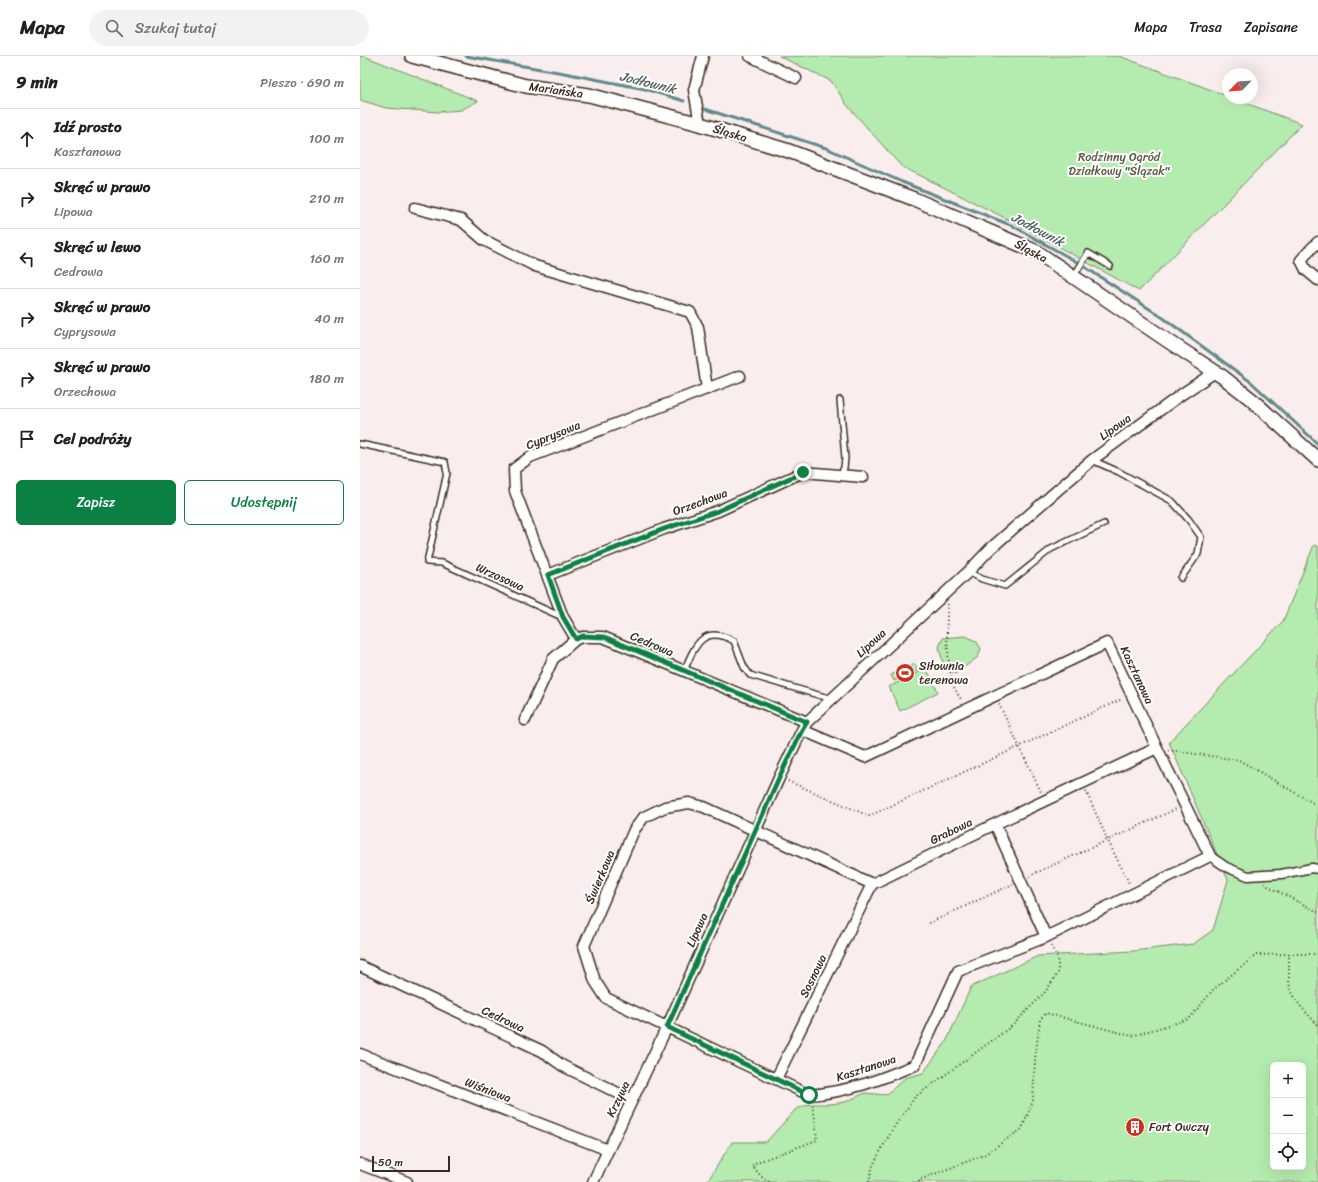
<!DOCTYPE html>
<html lang="pl">
<head>
<meta charset="utf-8">
<style>
	:root { --surface:#fff; --page:#f2f2f2; --text:#202124; --muted:#757577; --line:#e0e0e0; --accent:#0b8043 }
	body { margin:0; font-family:Sriracha,sans-serif; background:var(--page); color:var(--text) }
	.controls { position:absolute; right:12px; bottom:12px; display:grid; overflow:hidden; border-radius:6px; box-shadow:0 4px 16px #0002 }
	.controls button { width:36px; height:36px; display:grid; place-items:center; padding:0; border:0; border-bottom:1px solid var(--line); background:var(--surface); color:var(--text); font:20px sans-serif }
	.compass { position:absolute; left:862px; top:12px; width:36px; height:36px; border-radius:50%; background:var(--surface); box-shadow:0 4px 16px #0002; rotate:245deg }
	.scale { position:absolute; left:12px; bottom:10px; width:78px; box-sizing:border-box; padding-left:4px; border:2px solid #3b2a1e; border-top:0; font-size:11px; line-height:14px; white-space:nowrap; color:#3b2a1e; -webkit-text-stroke:3px #fff; paint-order:stroke }
	.stop { position:absolute; width:12px; height:12px; margin:-9px; border:3px solid #0b8043; border-radius:50%; background:#fff }
	.stop.end { background:#0b8043; border-color:#fff; box-shadow:0 1px 4px #0008 }
	.list { margin:0; padding:0; list-style:none }
	h2 { display:flex; justify-content:space-between; align-items:center; height:52px; margin:0; padding:0 16px; font-size:17px }
	h2 small { font-size:13px; font-weight:400; color:var(--muted) }
	.list li { display:grid; grid-template-columns:26px 1fr auto; gap:12px; align-items:center; box-sizing:border-box; height:60px; padding:0 16px; border-top:1px solid var(--line) }
	.list b { display:block; font-size:15px; white-space:nowrap }
	.list p { margin:0; font-size:13px; white-space:nowrap; color:var(--muted) }
	.list em { font-size:13px; font-style:normal; color:var(--muted) }
	.actions { display:flex; gap:8px; padding:12px 16px }
	.actions a { flex:1; padding:9px 0; border:1px solid var(--accent); border-radius:6px; text-align:center; font-size:14px; color:var(--accent) }
	.actions .main { background:var(--accent); color:#fff }
	.icon { flex:none; width:22px; height:22px; fill:none; stroke:currentColor; stroke-width:2; stroke-linecap:round; stroke-linejoin:round }
	.map { position:relative; flex:none; width:958px; height:1126px; overflow:hidden }
	header { display:flex; align-items:center; gap:24px; box-sizing:border-box; height:56px; padding:0 20px; background:var(--surface); border-bottom:1px solid var(--line) }
	header strong { font-size:19px }
	nav { display:flex; gap:22px; margin-inline-start:auto; font-size:14px }
	.search { width:280px; height:36px; background:var(--page); display:flex; align-items:center; gap:10px; box-sizing:border-box; padding:0 14px; border-radius:22px; color:var(--muted); font-size:15px }
	main { display:flex }
	aside { flex:1; background:var(--surface) }
	.map>svg:first-child { display:block }
	.green { fill:#b4ebae; stroke:#788a66; fill-rule:evenodd }
	.lines { fill:none; stroke-linecap:round; stroke-linejoin:round }
	.stream { stroke:#60898b; stroke-width:3 }
	.service-casing { stroke:#3b2a1e; stroke-width:8 }
	.pedestrian-casing { stroke:#3b2a1e; stroke-width:11 }
	.minor-casing { stroke:#3b2a1e; stroke-width:13 }
	.tertiary-casing { stroke:#3b2a1e; stroke-width:16 }
	.path { stroke:#3b2a1e; stroke-width:2; stroke-dasharray:1 3; stroke-linecap:butt }
	.service { stroke:#fff; stroke-width:5 }
	.pedestrian { stroke:#fff; stroke-width:8 }
	.minor { stroke:#fff; stroke-width:10 }
	.tertiary { stroke:#fff; stroke-width:13 }
	.route { stroke:#0b8043; stroke-width:5 }
	.labels { text-anchor:middle; stroke-width:4; stroke-linejoin:round; paint-order:stroke }
	.street-label { font-size:12px; fill:#3b2a1e; stroke:#fff }
	.park-label { font-size:12px; fill:#595a42; stroke:#fff }
	.poi-label { font-size:12px; fill:#3b2a1e; stroke:#fff; text-anchor:start }
	.water-label { font-size:13px; font-style:italic; fill:#50615e; stroke:#fff }
</style>
</head>
<body>
<header>
<strong>Mapa</strong>
<div class="search"><svg class="icon" aria-label="search" viewBox="0 0 24 24"><circle cx="10" cy="10" r="6"/><path d="M15 15l6 6"/></svg>Szukaj tutaj</div>
<nav><a>Mapa</a><a>Trasa</a><a>Zapisane</a></nav>
</header>
<main>
<aside>
<h2>9 min<small>Pieszo · 690 m</small></h2>
<ul class="list">
<li><svg class="icon" aria-label="ahead" viewBox="0 0 24 24"><path d="M12 20V5M6 11l6-6 6 6"/></svg><div><b>Idź prosto</b><p>Kasztanowa</p></div><em>100 m</em></li>
<li><svg class="icon" aria-label="right" viewBox="0 0 24 24"><path d="M7 20v-9h11M14 6l5 5-5 5"/></svg><div><b>Skręć w prawo</b><p>Lipowa</p></div><em>210 m</em></li>
<li><svg class="icon" aria-label="left" viewBox="0 0 24 24"><path d="M17 20v-9H6M10 6l-5 5 5 5"/></svg><div><b>Skręć w lewo</b><p>Cedrowa</p></div><em>160 m</em></li>
<li><svg class="icon" aria-label="right" viewBox="0 0 24 24"><path d="M7 20v-9h11M14 6l5 5-5 5"/></svg><div><b>Skręć w prawo</b><p>Cyprysowa</p></div><em>40 m</em></li>
<li><svg class="icon" aria-label="right" viewBox="0 0 24 24"><path d="M7 20v-9h11M14 6l5 5-5 5"/></svg><div><b>Skręć w prawo</b><p>Orzechowa</p></div><em>180 m</em></li>
<li><svg class="icon" aria-label="arrive" viewBox="0 0 24 24"><path d="M6 21V4h12l-3 4 3 4H6"/></svg><div><b>Cel podróży</b></div></li>
</ul>
<div class="actions"><a class="main">Zapisz</a><a>Udostępnij</a></div>
</aside>
<div class="map">
<svg width="958" height="1126" viewBox="0 0 958 1126">
	<rect width="100%" height="100%" fill="#f9eeed"/>
	<filter id="ink" filterUnits="userSpaceOnUse"><feTurbulence type="fractalNoise" baseFrequency=".025" numOctaves="2"/><feDisplacementMap in="SourceGraphic" scale="8" xChannelSelector="R" yChannelSelector="G"/><feConvolveMatrix kernelMatrix="1 2 1 2 8 2 1 2 1" color-interpolation-filters="sRGB"/></filter>
	<g filter="url(#ink)">
		<path class="green" d="M 0,0 L 4,0 L 118,45 L 101,54 L 78,56 L 26,52 L 0,44 Z
			M 419,0 L 759,0 L 868,40 L 868,42 L 872,42 L 942,68 L 779,235 L 657,168 L 541,110 L 487,49 L 471,25 Z
			M 954,489 L 958,490 L 958,1126 L 347,1126 L 372,1086 L 406,1086 L 436,1053 L 450,1048 L 471,1048 L 485,1046 L 505,1037 L 526,1039 L 545,1022 L 563,1017 L 586,986 L 611,931 L 678,900 L 773,895 L 833,888 L 853,874 L 868,824 L 809,686 L 923,565 ZM 913,1009 L 943,1009 L 943,1111 L 913,1111 Z
			M 606,580 L 617,586 L 621,593 L 618,601 L 595,618 L 583,607 L 579,591 L 583,582 Z
			M 555,608 L 558,614 L 534,625 L 531,619 Z
			M 566,612 L 578,636 L 540,655 L 529,631 Z"/>
		<g class="lines">
			<path class="stream" d="M 106,0 L 204,17 L 285,33 L 324,45
				M 345,53 L 466,92 L 542,126 L 653,170 L 717,206 L 802,261 L 891,326 L 958,388"/>
			<defs>
				<path id="service" d="M 714,220 L 728,197 L 750,210
					M 0,388 L 85,406 L 87,417 L 67,506 L 82,507 L 202,561
					M 732,404 L 759,416 L 812,445 L 829,464 L 841,481 L 838,498 L 821,522
					M 480,419 L 484,412 L 485,402 L 480,344
					M 608,516 L 622,523 L 645,530 L 691,493 L 744,468
					M 324,615 C 335,589 343,568 374,585 L 384,611 L 390,619 L 472,643"/>
				<path id="pedestrian" d="M 850,800 L 866,811 L 888,820 L 921,818 L 952,812 L 958,813"/>
				<path id="minor" d="M 390,0 L 436,22
					M 340,68 L 334,34 L 343,0
					M 55,152 L 101,164 L 124,184 L 175,210 L 330,256 L 338,271 L 347,333
					M 958,186 L 950,194 L 941,204 L 946,214 L 958,224
					M 188,519 L 304,473 L 358,455 L 443,416 L 503,421
					M 216,583 L 203,561 L 155,435 L 154,413 L 170,401 L 380,320
					M 165,664 L 193,603 L 216,583 L 223,581 L 243,581 L 447,666
					M 442,674 L 505,701 L 747,587 L 797,692 L 850,800 L 686,881 L 598,915 L 555,1009 C 519,1024 488,1036 449,1039 L 246,942 L 235,925 L 224,890 L 274,774 L 284,761 L 305,751 L 329,747 L 344,751 L 512,828
					M 635,768 L 686,881
					M 512,828 L 635,768 L 797,692
					M 0,910 L 182,995 L 203,1010 L 272,1044
					M 0,998 L 248,1094
					M 416,1023 L 512,828
					M 0,1108 L 47,1126
					M 233,1126 L 307,971 L 419,722 L 442,674 L 447,666 L 608,516 L 630,493 L 732,404 L 822,338 L 855,316"/>
				<path id="tertiary" d="M 52,0 L 166,30 L 229,39 L 340,68 L 429,95 L 554,143 L 677,196 L 808,285 L 863,321 L 891,343 L 958,404"/>
			</defs>
			<use href="#service" class="service-casing"/>
			<use href="#pedestrian" class="pedestrian-casing"/>
			<use href="#minor" class="minor-casing"/>
			<use href="#tertiary" class="tertiary-casing"/>
			<path class="path" d="M 588,548 C 585,566 588,612 593,629 C 595,634 599,640 602,645
				M 639,648 L 681,736
				M 808,694 L 879,704 L 958,750
				M 428,725 L 509,760 L 762,643
				M 726,735 L 748,785 L 770,829
				M 669,820 L 816,753
				M 904,828 L 958,856
				M 569,867 L 653,828
				M 958,898 L 929,898 C 929,907 929,915 929,924 C 929,940 947,958 958,969
				M 409,1126 L 402,1121 L 392,1110 L 395,1107 L 457,1084 L 455,1062 L 452,1049
				M 509,1126 L 513,1109 L 532,1074 L 555,1041 L 652,970 L 686,935 L 698,917 L 698,903 L 691,890
				M 559,1126 L 559,1124 L 624,1099 L 662,1073 L 673,1045 L 675,1002 L 680,964 L 686,957 L 772,980 L 829,963 L 853,934 L 896,899 L 929,898"/>
			<use href="#service" class="service"/>
			<use href="#pedestrian" class="pedestrian"/>
			<use href="#minor" class="minor"/>
			<use href="#tertiary" class="tertiary"/>
		</g>
	</g>
	<g class="lines" filter="url(#ink)">
		<path class="route" d="M 443,416 L 358,455 L 304,473 L 188,519 L 203,561 L 216,583 L 223,580 L 244,581 L 447,666 L 442,674 L 419,722 L 307,971 L 449,1039"/>
	</g>
	<defs>
		<symbol id="stadium-disc" viewBox="-11 -11 22 22"><circle r="9.5" fill="#c8321e" stroke="#fff"/><path d="M0-5a6.5 5 0 1 0 0 10a6.5 5 0 1 0 0-10ZM-3.5-1.8h7v3.6h-7Z" fill="#fff"/></symbol>
		<symbol id="building-disc" viewBox="-11 -11 22 22"><circle r="9.5" fill="#c8321e" stroke="#fff"/><path d="M-4-6H4V6H1V3H-1V6H-4ZM-2.5-4.3h1.7v1.8h-1.7ZM.8-4.3h1.7v1.8H.8ZM-2.5-1h1.7V.8h-1.7ZM.8-1h1.7V.8H.8Z" fill="#fff"/></symbol>
	</defs>
	<g fill-rule="evenodd">
		<use href="#stadium-disc" x="534" y="606" width="22" height="22"/>
		<use href="#building-disc" x="764" y="1060" width="22" height="22"/>
	</g>
	<g class="labels">
		<g class="street-label">
			<text transform="translate(196 34) rotate(8)" y="4">Mariańska</text>
			<text transform="translate(370 77) rotate(17)" y="4">Śląska</text>
			<text transform="translate(671 195) rotate(28)" y="4">Śląska</text>
			<text transform="translate(755 371) rotate(-36)" y="4">Lipowa</text>
			<text transform="translate(193 379) rotate(-22)" y="4">Cyprysowa</text>
			<text transform="translate(340 446) rotate(-20)" y="4">Orzechowa</text>
			<text transform="translate(140 521) rotate(24)" y="4">Wrzosowa</text>
			<text transform="translate(511 587) rotate(-43)" y="4">Lipowa</text>
			<text transform="translate(292 588) rotate(23)" y="4">Cedrowa</text>
			<text transform="translate(777 619) rotate(65)" y="4">Kasztanowa</text>
			<text transform="translate(591 775) rotate(-26)" y="4">Grabowa</text>
			<text transform="translate(240 821) rotate(-67)" y="4">Świerkowa</text>
			<text transform="translate(337 874) rotate(-66)" y="4">Lipowa</text>
			<text transform="translate(453 920) rotate(-64)" y="4">Sosnowa</text>
			<text transform="translate(143 963) rotate(25)" y="4">Cedrowa</text>
			<text transform="translate(506 1012) rotate(-18)" y="4">Kasztanowa</text>
			<text transform="translate(128 1034) rotate(21)" y="4">Wiśniowa</text>
			<text transform="translate(258 1043) rotate(-64)" y="4">Krzywa</text>
		</g>
		<g class="park-label">
			<text x="759" y="105">Rodzinny Ogród<tspan x="759" dy="14">Działkowy "Ślązak"</tspan></text>
		</g>
		<g class="poi-label">
			<text x="559" y="614">Siłownia<tspan x="559" dy="14">terenowa</tspan></text>
			<text x="789" y="1075">Fort Owczy</text>
		</g>
		<g class="water-label">
			<text transform="translate(288 26) rotate(14)" y="5">Jodłownik</text>
			<text transform="translate(678 173) rotate(28)" y="5">Jodłownik</text>
		</g>
	</g>
</svg>
<div class="controls">
<button>+</button>
<button>−</button>
<button><svg class="icon" aria-label="locate" viewBox="0 0 24 24"><circle cx="12" cy="12" r="6"/><path d="M12 2v4M12 18v4M2 12h4M18 12h4"/></svg></button>
</div>
<svg class="compass" viewBox="-18 -18 36 36"><path d="M0-13l5 13h-10z" fill="#e53935"/><path d="M0 13l5-13h-10z" fill="#757577"/></svg>
<div class="scale">50 m</div>
<div class="stop" style="left:449px;top:1039px"></div>
<div class="stop end" style="left:443px;top:416px"></div>
</div>
</main>
</body>
</html>
